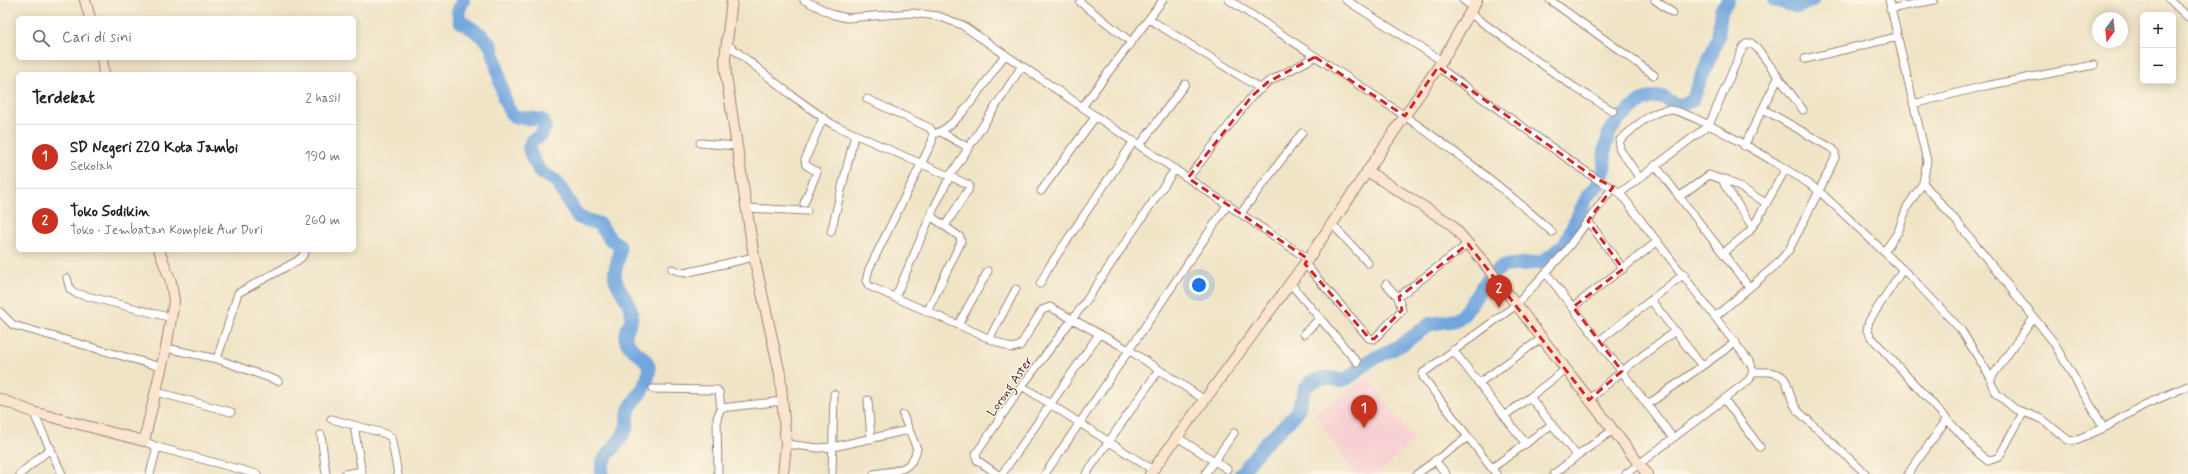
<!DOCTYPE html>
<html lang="id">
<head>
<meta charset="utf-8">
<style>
	:root { --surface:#fff; --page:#f2f2f2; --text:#202124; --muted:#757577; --line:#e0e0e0; --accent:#c8321e }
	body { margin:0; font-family:Mynerve,sans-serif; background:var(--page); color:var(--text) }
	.controls { position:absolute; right:12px; top:12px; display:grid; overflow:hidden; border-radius:6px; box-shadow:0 2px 10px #0003 }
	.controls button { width:36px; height:36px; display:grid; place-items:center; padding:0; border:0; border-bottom:1px solid var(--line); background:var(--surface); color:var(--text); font:20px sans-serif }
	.compass { position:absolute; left:2092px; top:12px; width:36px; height:36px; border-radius:50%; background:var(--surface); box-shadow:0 2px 10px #0003; rotate:195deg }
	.you { position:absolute; left:1199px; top:285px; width:14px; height:14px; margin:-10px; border:3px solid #fff; border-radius:50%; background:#1a73e8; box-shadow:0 0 0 6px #1a73e833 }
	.badge { display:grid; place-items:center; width:26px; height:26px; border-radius:50%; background:var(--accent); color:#fff; font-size:13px; font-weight:700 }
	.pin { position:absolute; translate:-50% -33px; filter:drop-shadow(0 1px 2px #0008) }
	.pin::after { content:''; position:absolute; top:21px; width:14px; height:12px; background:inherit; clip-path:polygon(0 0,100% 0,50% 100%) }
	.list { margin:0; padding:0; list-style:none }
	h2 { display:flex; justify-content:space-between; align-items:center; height:52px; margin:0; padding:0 16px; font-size:17px }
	h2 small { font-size:13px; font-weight:400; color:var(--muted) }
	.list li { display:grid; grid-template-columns:26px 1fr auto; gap:12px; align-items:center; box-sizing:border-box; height:64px; padding:0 16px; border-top:1px solid var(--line) }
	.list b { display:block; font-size:15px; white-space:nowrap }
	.list p { margin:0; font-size:13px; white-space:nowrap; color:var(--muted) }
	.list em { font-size:13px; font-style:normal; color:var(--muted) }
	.icon { flex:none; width:22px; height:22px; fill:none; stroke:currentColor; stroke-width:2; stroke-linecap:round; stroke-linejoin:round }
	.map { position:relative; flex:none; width:2188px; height:474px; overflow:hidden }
	.search { position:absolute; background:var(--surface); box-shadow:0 2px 10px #0003; left:16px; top:16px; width:340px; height:44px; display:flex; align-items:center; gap:10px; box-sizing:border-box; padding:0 14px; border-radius:6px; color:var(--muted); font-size:15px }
	.panel { position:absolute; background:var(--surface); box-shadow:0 2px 10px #0003; left:16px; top:72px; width:340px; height:180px; border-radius:6px }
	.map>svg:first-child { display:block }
	.built { fill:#f7cfd2 }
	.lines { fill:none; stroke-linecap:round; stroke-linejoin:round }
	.river { stroke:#71a6de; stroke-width:14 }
	.street-casing { stroke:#9d8278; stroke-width:9 }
	.secondary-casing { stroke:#9d8278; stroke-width:12 }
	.street { stroke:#fff; stroke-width:7 }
	.secondary { stroke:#fce5cf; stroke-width:10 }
	.marked { fill:none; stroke:#d62828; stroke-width:3; stroke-dasharray:8 5; stroke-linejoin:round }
	.labels { text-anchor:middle; stroke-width:3; stroke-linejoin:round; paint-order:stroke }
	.street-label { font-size:13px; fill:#4a1f2b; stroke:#fcf5e5 }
</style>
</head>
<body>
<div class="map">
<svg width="2188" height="474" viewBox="0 0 2188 474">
	<rect width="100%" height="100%" fill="#fcf5e5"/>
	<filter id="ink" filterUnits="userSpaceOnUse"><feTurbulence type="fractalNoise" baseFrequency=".025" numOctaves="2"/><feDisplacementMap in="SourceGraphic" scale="8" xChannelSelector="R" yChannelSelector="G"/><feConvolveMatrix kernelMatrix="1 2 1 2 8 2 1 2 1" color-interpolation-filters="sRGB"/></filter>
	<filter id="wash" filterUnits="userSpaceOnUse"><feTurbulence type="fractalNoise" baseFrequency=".012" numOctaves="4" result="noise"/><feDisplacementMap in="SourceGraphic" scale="16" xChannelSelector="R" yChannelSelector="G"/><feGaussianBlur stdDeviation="0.9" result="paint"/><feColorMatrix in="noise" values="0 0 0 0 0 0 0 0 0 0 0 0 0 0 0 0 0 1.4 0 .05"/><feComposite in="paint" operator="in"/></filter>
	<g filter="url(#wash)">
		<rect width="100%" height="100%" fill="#f0e4c6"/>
		<path class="built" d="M 1368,377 L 1414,441 L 1378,474 L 1355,474 L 1314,414 Z"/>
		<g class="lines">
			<path class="river" d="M 463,0 L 458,12 L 460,21 C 470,28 485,35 491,46 C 498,61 502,109 514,116 C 521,119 534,118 542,120 L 545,126 C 543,134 539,137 532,141 L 529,147 L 532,157 L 540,172 L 556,181 L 578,217 L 599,224 L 611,240 L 619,245 C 622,257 613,267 615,278 C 619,293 634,303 631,320 C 630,327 623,331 626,340 C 629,352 649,355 649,370 C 649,384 636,397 630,408 C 627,415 628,423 626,429 C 621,442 608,452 603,462 C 602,465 602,470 601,474
				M 1774,0 L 1798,7 L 1813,0
				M 1241,474 L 1262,446 L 1286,424 L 1297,412 L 1305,389 L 1311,382 L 1323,377 L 1341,380 L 1348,378 L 1371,360 L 1401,345 L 1430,324 L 1456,320 L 1464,314 L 1488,278 L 1503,266 L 1543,262 L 1564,245 L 1588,195 L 1599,184 L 1604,171 L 1605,149 L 1609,133 L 1619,119 L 1643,100 L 1654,97 L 1664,97 L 1672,103 L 1682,105 L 1692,100 L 1718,38 L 1721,10 L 1728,0"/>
		</g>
	</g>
	<g filter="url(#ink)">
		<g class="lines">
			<defs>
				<path id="street" d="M 804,0 L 834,15 L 847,18 L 912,13 L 938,16 L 962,25 L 1082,107 L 1163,0
					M 1229,0 C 1340,73 1454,142 1552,232
					M 1346,0 L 1442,61
					M 1463,0 L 1473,7
					M 1550,0 L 1654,75
					M 1655,0 L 1673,13
					M 2170,0 L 2188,17
					M 1080,2 L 1131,42
					M 1890,9 L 1934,0
					M 1469,13 L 1574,87 L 1613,111
					M 1149,19 L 1261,89
					M 727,44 L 790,94 L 832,124 L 969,185 L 968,190 L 945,226
					M 1805,59 L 1897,37
					M 1438,67 L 1595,178 L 1620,193 L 1751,364 L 1753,372 L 1749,380 L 1626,474
					M 867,99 L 930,128 L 933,134 L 932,142 L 869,269 L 866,281 L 869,286 L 1011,348 L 1020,346 L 1042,310 L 1050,307 L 1129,350 L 1205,400
					M 1913,104 L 1985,86 L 2094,65
					M 1082,107 L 1308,259
					M 1763,109 L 1833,149 L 1835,152 L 1835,158 L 1819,191 L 1914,280 L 1961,330 L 1991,378 L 2033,319
					M 941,132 L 969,148
					M 933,134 C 958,129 989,76 1005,55
					M 700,143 L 736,146
					M 1140,145 L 1185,84
					M 1744,146 L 1778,78
					M 1655,165 L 1749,287
					M 1639,177 L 1619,148 L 1620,140 C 1633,129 1648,113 1666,110 C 1685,105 1799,176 1819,191 L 1789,250 L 1776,265 L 1716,316
					M 1188,178 L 1252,96 L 1268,82 L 1315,57
					M 1923,183 L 1958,223 L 2052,340 L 2104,428
					M 1041,191 L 1096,116
					M 1620,193 L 1709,125 L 1743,47 L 1746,44 L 1751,43 L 1757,48 L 1803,110
					M 1679,197 L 1709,175 L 1723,180
					M 804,203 L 817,172 L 806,165 L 805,160 L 823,118
					M 1766,203 L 1726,179 L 1723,179 L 1724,184 L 1750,223 L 1754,224 L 1757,220 L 1785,170
					M 746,208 L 807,211
					M 1241,213 L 1302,133
					M 1588,221 L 1623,269
					M 1332,224 L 1368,263
					M 831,232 L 855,134
					M 1884,252 L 1898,232 L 1907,207 L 1923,183 L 1927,161 L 1889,0
					M 1723,253 L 1749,232 L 1754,224
					M 1305,264 L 1369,338 L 1374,339 L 1402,310 L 1398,297 L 1468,244
					M 672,269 L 685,273 L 754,257
					M 1903,269 L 1869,321 L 1867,330 L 1871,337 L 1979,454 L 1988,461 L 1999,457 L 2023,413
					M 1546,273 L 1673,438
					M 67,278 L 70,289 L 75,293 L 172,318
					M 1290,283 L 1357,362
					M 1040,284 L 1049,267 L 1134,141
					M 1386,284 L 1398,297
					M 895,298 L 931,215
					M 1651,300 L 1702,366
					M 1573,307 L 1658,241
					M 0,312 L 13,325 L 161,367
					M 927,312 L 961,242 L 960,237 L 932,217 L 932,212 L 950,176 L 1022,66
					M 958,325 L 988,271
					M 1304,334 L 1320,318
					M 989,339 L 1016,289
					M 1599,341 L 1684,274
					M 166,348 L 217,359 L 278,381
					M 1453,350 L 1526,444
					M 217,359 L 238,293 L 297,261 L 302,257 L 306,250
					M 1566,369 L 1530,397 L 1577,456 L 1613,430
					M 1753,372 C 1800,369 1780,389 1799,412 L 1866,474
					M 1991,378 L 1991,383 L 1997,394 L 2015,409 L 2042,419 L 2068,440 L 2073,441 L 2104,428 L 2144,405 L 2188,386
					M 1479,383 L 1542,338
					M 1022,386 L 1153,470
					M 653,389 L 717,390 L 719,392 L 721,408
					M 157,392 L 231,412
					M 1724,399 L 1760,447
					M 868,400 L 871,439
					M 1589,400 L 1622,371 L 1675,331
					M 1647,405 L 1736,342
					M 33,412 L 62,474
					M 1504,416 L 1530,397
					M 331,419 L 383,433 L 391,437 L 398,474
					M 354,426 L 362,474
					M 321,435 L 326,474
					M 1177,437 L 1227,469
					M 144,441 L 157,447 L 150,474
					M 786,444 L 818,448 L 833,447 L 908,430
					M 157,447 L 257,474
					M 1435,460 L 1446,474
					M 1492,468 L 1551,425
					M 20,474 L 51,448
					M 345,474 L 362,471
					M 718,474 L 717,418 L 721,408 L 783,401
					M 832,474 L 834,394
					M 874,474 C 895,470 911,473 917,449 L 903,415
					M 997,474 L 977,460 L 976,454 L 1022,386 L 1086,301 L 1175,169
					M 1002,474 L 1099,334
					M 1045,474 L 1228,204
					M 1086,474 L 1159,370
					M 1205,474 L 1234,433
					M 1417,474 L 1468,437
					M 1496,474 L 1423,377 L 1423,373 L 1516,305 L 1564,253 L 1613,187
					M 1554,474 L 1577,456
					M 1908,474 L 1947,419"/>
				<path id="secondary" d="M 85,0 L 90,18
					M 732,0 L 725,58 L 726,75 L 754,257 L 780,374 L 786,444 L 783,474
					M 102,58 L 104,74
					M 1367,171 L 1451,224 L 1481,259 L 1647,474
					M 0,399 L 33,412 L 144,441 L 166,348 L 174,301 L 171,282 L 159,250
					M 1150,474 L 1308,259 L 1442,61 L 1477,0"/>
			</defs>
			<use href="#street" class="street-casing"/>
			<use href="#secondary" class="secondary-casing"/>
			<use href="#street" class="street"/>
			<use href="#secondary" class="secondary"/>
		</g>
	</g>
	<path class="marked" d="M 1315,57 L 1405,116 L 1438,67 L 1595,178 L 1613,187 L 1588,221 L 1623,269 L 1573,307 L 1622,371 L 1589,400 L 1468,244 L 1399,297 L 1402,310 L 1374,339 L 1369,338 L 1305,264 L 1308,259 L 1188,178 L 1252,96 L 1268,82 Z"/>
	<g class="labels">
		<g class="street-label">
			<text transform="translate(1009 386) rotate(-55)" y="5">Lorong Aster</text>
		</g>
	</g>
</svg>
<div class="controls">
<button>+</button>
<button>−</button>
</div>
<svg class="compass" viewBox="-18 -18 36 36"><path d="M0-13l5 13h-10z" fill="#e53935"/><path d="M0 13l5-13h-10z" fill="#757577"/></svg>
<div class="you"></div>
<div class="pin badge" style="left:1364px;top:428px">1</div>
<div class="pin badge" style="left:1499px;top:308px">2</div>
<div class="search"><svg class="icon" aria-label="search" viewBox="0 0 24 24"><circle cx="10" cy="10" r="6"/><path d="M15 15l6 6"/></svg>Cari di sini</div>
<section class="panel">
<h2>Terdekat<small>2 hasil</small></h2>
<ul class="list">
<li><span class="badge">1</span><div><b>SD Negeri 220 Kota Jambi</b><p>Sekolah</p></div><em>190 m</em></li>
<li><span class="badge">2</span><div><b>Toko Sodikin</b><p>Toko · Jembatan Komplek Aur Duri</p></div><em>260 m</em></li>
</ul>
</section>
</div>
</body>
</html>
